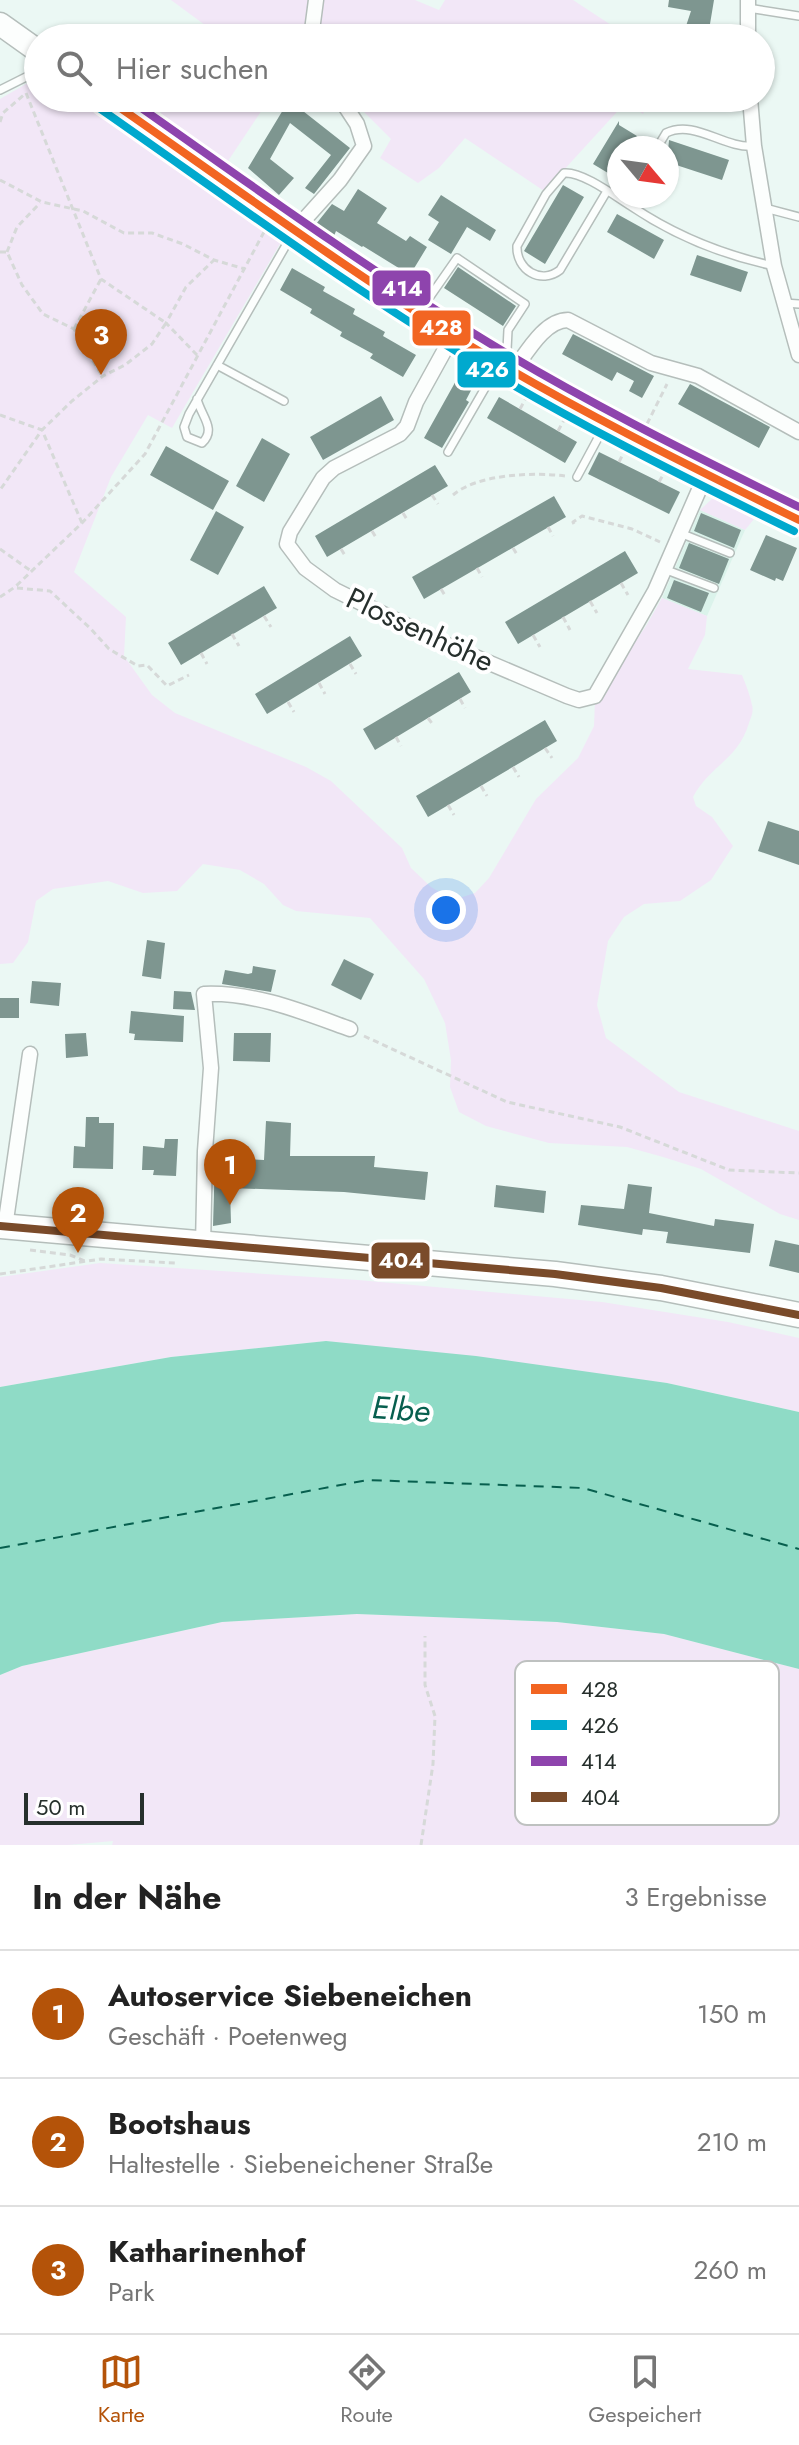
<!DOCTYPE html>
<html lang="de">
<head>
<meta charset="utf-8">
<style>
	:root { --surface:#fff; --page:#f2f2f2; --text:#222; --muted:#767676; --line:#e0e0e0; --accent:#b45309 }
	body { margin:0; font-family:Jost,sans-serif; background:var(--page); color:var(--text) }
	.compass { position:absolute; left:607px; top:136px; width:72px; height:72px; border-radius:50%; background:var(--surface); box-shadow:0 2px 6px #0004; rotate:119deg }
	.scale { position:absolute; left:24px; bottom:20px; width:120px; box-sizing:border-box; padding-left:8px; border:4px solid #262f2c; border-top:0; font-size:22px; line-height:28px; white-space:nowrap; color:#262f2c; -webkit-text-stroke:6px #fff; paint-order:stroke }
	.you { position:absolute; left:446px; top:910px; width:28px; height:28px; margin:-20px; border:6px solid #fff; border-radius:50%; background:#1a73e8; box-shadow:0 0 0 12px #1a73e833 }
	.badge { display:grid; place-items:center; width:52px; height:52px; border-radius:50%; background:var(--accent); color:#fff; font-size:26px; font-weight:700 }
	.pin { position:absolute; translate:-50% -66px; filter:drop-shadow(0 2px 4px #0008) }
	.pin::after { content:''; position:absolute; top:42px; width:28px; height:24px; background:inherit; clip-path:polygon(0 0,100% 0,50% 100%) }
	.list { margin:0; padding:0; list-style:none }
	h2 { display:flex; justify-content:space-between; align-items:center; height:104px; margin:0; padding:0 32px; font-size:34px }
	h2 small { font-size:26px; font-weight:400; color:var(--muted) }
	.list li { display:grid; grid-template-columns:52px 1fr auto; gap:24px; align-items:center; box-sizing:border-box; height:128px; padding:0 32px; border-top:2px solid var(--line) }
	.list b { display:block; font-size:30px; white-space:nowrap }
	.list p { margin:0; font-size:26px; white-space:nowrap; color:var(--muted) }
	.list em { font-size:26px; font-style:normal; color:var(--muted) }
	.icon { flex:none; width:44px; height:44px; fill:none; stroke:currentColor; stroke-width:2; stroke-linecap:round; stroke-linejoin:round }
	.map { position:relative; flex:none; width:799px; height:1845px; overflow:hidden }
	.search { position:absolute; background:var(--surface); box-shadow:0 2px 6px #0004; left:24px; right:24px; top:24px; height:88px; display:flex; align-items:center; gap:20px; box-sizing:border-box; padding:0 28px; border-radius:44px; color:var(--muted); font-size:30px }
	.sheet { height:488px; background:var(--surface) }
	nav { display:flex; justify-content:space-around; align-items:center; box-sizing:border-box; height:112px; border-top:2px solid var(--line); background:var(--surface); font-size:22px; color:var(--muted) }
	nav a { display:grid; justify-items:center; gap:4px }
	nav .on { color:var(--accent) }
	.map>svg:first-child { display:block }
	.built { fill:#dbf3eb }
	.green { fill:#f2e7f7 }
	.water { fill:#8fdbc6 }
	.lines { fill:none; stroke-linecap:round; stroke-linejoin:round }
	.ferry { stroke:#075f4e; stroke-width:2; stroke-dasharray:10 8; stroke-linecap:butt }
	.building { fill:#7e9690 }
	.lane-casing { stroke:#b5bebb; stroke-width:10 }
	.street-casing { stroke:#b5bebb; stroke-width:17 }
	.secondary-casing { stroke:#b5bebb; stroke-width:25 }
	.primary-casing { stroke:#b5bebb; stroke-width:27 }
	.path { stroke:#d6d9d8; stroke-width:3; stroke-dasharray:6 4; stroke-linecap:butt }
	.lane { stroke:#fcfefd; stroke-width:7 }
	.street { stroke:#fcfefd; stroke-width:14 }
	.secondary { stroke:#fcfefd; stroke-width:22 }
	.primary { stroke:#fcfefd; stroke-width:24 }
	.bus-1-casing { stroke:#fff; stroke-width:14 }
	.bus-2-casing { stroke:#fff; stroke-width:14 }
	.bus-3-casing { stroke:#fff; stroke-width:14 }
	.bus-4-casing { stroke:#fff; stroke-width:14 }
	.bus-1 { stroke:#f26522; stroke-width:8 }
	.bus-2 { stroke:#00a9ce; stroke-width:8 }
	.bus-3 { stroke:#8e44ad; stroke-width:8 }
	.bus-4 { stroke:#7a4b2a; stroke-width:8 }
	.labels { text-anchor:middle; stroke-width:8; stroke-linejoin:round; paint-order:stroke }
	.street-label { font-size:30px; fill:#262f2c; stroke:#fff }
	.water-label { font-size:32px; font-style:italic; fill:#075f4e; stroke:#fff }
	.key { fill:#fff; stroke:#bec1c0; stroke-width:2 }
	.key-label { font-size:22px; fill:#262f2c }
	.line-badge { stroke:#fff; stroke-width:3 }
	.badge-label { font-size:22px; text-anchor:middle; font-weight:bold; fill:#fff }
</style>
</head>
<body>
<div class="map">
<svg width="799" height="1845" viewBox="0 0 799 1845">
	<rect width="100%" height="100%" fill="#ebf8f4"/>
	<path class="built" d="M 700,510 L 745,530 L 707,616 L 662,598 Z"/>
	<path class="green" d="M 171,0 L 310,0 L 306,38 L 208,38 L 209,28 Z
		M 322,0 L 415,0 L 439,10 L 445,0 L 573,0 L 631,38 L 320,38 L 319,18 Z
		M 38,77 L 38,98 L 78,98 L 284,237 L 172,428 L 148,415 L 111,477 L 74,572 L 126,617 L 124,656 L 152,695 L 175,713 L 306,767 L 331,781 L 402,848 L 411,868 L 431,887 L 453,900 L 475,893 L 489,878 L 536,799 L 578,758 L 594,726 L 595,700 L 646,626 L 662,598 L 707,616 L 705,635 L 688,669 L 742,675 C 746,685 750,695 752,705 C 754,712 751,717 749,723 C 738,760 710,765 693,797 L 696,806 L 712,817 L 733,846 L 711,880 L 680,901 L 644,904 L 624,917 L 608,941 L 597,1005 L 606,1038 L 679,1092 L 799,1131 L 799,1220 L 780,1214 L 701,1169 L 663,1157 L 627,1147 L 549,1143 L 486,1126 L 459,1112 L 450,1087 L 451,1060 L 445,1023 L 424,979 L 370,918 L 296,911 L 283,905 L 264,884 L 240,870 L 203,864 L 177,891 L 143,893 L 108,881 L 53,889 L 36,901 L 28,942 L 13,963 L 0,964 L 0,99 Z
		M 171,98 L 270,98 L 224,167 L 158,117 Z
		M 350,98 L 648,98 L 643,114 L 626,102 L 562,172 L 547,193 L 465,138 L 439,168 L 418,183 L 380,158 L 391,139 Z
		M 723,494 L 759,513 L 745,530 L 700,510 L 713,498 Z
		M 100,1263 L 358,1280 L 602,1302 L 728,1322 L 799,1338 L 799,1412 L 667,1383 L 326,1341 L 171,1357 L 0,1387 L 0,1277 Z
		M 357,1614 L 557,1622 L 664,1634 L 799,1669 L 799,1845 L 112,1845 L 113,1841 L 68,1845 L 0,1845 L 0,1675 L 22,1666 L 222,1622 Z"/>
	<path class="water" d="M 326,1341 L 476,1356 L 667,1383 L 799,1412 L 799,1669 L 664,1634 L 557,1622 L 357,1614 L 222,1622 L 22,1666 L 0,1675 L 0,1387 L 171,1357 Z"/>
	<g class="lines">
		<path class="ferry" d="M 0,1548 L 368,1480 L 583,1488 L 799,1549"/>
	</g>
	<path class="building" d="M 669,0 L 714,0 L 710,24 L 712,25 L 707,38 L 682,38 L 691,11 L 668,7 Z
		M 289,100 L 350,148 L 314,194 L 305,188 L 331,155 L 290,123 L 270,159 L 294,178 L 279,195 L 248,168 Z
		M 619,121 L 619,125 L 637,136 L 630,148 L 619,148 L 619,167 L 613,176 L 593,164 Z
		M 669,140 L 729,160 L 722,180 L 667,162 Z
		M 563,185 L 584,197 L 545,264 L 524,251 Z
		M 358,189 L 387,208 L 377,223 L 406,241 L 410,236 L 427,247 L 410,275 L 363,246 L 362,247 L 336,231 L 334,236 L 316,224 L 332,204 L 344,211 Z
		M 441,195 L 496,230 L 490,241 L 467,227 L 451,254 L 428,240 L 439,222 L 428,215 Z
		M 617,214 L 664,240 L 654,259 L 607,232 Z
		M 697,255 L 748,272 L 741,292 L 690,275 Z
		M 458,267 L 516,306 L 503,326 L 444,288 Z
		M 292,268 L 325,287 L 323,291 L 355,309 L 353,314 L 385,332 L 383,336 L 416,355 L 403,377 L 370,358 L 373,354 L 340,336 L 342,332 L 310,313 L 312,309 L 280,290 Z
		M 573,334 L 654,376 L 642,398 L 629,391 L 634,381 L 617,372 L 612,381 L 562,354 Z
		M 462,370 L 477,379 L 466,400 L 469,402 L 442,448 L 424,438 Z
		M 690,384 L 770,427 L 759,448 L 678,404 Z
		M 381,396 L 394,420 L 323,460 L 310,437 Z
		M 499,397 L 577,442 L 565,463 L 487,418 Z
		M 262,438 L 290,454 L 264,502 L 236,486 Z
		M 166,446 L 229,481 L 213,510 L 150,475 Z
		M 599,452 L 680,492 L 669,514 L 588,474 Z
		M 435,465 L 448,486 L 327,557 L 315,536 Z
		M 554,496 L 566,517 L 424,599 L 412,577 Z
		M 216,511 L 244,527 L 218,575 L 190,560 Z
		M 701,513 L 741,530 L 734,548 L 694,531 Z
		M 766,535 L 797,548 L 783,581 L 776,578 L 775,581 L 750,570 Z
		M 689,543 L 729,559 L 719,584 L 679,568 Z
		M 625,551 L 638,573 L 518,644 L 505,622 Z
		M 674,580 L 709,593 L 701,612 L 667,598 Z
		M 264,586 L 277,608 L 181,665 L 168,643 Z
		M 350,636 L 362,656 L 267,714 L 255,694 Z
		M 459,672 L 471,692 L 375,750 L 363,729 Z
		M 545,720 L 557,741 L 428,817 L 416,796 Z
		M 768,821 L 799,831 L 799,865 L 758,851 Z
		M 147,940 L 165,943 L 161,979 L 142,976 Z
		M 344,959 L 374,974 L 361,1000 L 331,985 Z
		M 253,966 L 276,970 L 271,992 L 222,984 L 225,970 L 248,974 L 252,973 Z
		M 32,981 L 61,983 L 59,1006 L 30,1003 Z
		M 174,991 L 191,992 L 195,1010 L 173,1009 Z
		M 0,998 L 19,998 L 19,1018 L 0,1018 Z
		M 131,1011 L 184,1016 L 183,1042 L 134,1040 L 135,1034 L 129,1033 Z
		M 86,1033 L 88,1056 L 66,1058 L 65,1034 Z
		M 234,1033 L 271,1033 L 270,1062 L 233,1061 Z
		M 86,1117 L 99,1117 L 99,1123 L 114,1123 L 113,1169 L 73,1168 L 74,1146 L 85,1147 Z
		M 266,1121 L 291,1123 L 290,1156 L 375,1156 L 374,1167 L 428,1172 L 425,1200 L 344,1192 L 230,1188 L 231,1223 L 213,1226 L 215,1157 L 264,1160 Z
		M 165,1139 L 178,1139 L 176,1176 L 153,1175 L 154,1170 L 142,1170 L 143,1146 L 164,1148 Z
		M 628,1184 L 652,1187 L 649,1213 L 714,1226 L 715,1219 L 754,1224 L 750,1253 L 666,1243 L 668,1232 L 643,1229 L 642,1235 L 578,1225 L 581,1205 L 624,1209 Z
		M 496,1185 L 546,1191 L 544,1213 L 494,1207 Z
		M 775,1240 L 799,1245 L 799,1273 L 769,1266 Z"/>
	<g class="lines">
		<defs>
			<path id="lane" d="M 748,8 L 799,16
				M 0,90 L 38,71
				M 657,148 L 666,133 C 695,119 724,149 754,146
				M 607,191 L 560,270 C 541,285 516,270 517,246 L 546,194 L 564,173 C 582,171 615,196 631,206
				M 635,196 L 631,206 C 674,235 723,255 774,266
				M 765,208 L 799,217
				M 784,303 L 799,304
				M 420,311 L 457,258 L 525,304 L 508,330 L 507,350 L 448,452
				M 217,365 L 284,401
				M 197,399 C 201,416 217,429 202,443 L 187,437 L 184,427 L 189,414 L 293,233
				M 577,477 L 605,425
				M 680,533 L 730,553
				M 664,569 L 714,588"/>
			<path id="street" d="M 748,0 L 748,38
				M 311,38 L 316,0
				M 750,98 L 754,146 L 774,266 L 799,355
				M 295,230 L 340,180 L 364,146 L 357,124 L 340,98
				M 453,335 L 416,402 L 407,426 L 400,434 L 334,468 L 323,478 L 290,532 L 287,544 L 305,568 L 335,590 L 438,641 L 567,696 L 579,700 L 595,696 L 655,591 L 706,474
				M 513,371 C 526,354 544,320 568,320 L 651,363 L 698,376 L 799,432
				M 5,1227 L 30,1054
				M 203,1246 L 205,1151 L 211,1068 L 204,994 C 255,992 303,1012 350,1029"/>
			<path id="secondary" d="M 0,24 L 38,51
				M 106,98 C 240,191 372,289 514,372 C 606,426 703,473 799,520"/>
			<path id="primary" d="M 0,1226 L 555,1274 L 661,1288 L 799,1315"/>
		</defs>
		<use href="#lane" class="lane-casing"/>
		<use href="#street" class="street-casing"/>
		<use href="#secondary" class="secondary-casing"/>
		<use href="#primary" class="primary-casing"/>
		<path class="path" d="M 26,93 L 101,279 L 166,323 L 152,344 L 125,365 L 103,376 L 72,401 L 42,430 L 82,523
			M 0,122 L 3,113 L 26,93
			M 0,180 L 42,202 L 83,211 L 124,233 L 152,233 L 183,244 L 214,260 L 245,269
			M 0,252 L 7,252 L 22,285 L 43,314 L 74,329 L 102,376
			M 7,252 L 17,227 L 40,203
			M 74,329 L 101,279
			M 197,355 L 166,323 L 186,287 L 214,260
			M 520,409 L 526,398
			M 0,415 L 42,430 L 0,490
			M 647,424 L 667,384
			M 558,431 L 564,420
			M 619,462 L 623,454
			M 659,482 L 663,475
			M 432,495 L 438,504
			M 453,495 C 477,474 534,472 565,476
			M 403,513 L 408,521
			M 574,524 L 573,522 L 582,516 L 632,529 L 660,542
			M 548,527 L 553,536
			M 372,531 L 377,539
			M 513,548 L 518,556
			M 0,549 L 31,571
			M 341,549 L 346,557
			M 477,568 L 482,577
			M 621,583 L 628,595
			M 17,588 L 50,591 L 91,629 L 109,649 L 138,666 L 147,665 L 167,686 L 189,675
			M 441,589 L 446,597
			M 0,597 L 15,587 L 82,523 L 145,454 L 264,232
			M 590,601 L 597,613
			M 264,616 L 271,627
			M 563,617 L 570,630
			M 232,634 L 239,646
			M 533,635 L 540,647
			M 201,653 L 207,664
			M 350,664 L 356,674
			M 319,683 L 325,694
			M 460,699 L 465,708
			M 288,702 L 294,712
			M 428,718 L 434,726
			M 396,737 L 401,746
			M 545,748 L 552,758
			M 513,767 L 519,777
			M 481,786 L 487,796
			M 448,805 L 454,815
			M 364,1036 L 507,1102 L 620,1127 L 729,1170 L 799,1173
			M 30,1250 L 70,1255 L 85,1261
			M 0,1274 L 101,1259 L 175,1263
			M 421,1845 L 433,1764 L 435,1716 L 425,1685 L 425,1636"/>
		<use href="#lane" class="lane"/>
		<use href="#street" class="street"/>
		<use href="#secondary" class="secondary"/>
		<use href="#primary" class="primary"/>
		<defs>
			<path id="bus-1" d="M 106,98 C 224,180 340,265 462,341 C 570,407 685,464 799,520"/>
			<path id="bus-2" d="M 99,108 C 217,190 333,276 456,351 C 565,418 679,475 794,531"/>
			<path id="bus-3" d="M 127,98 C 240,177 351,258 468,330 C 574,396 686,452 799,507"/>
			<path id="bus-4" d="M 0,1226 L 555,1274 L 661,1288 L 799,1315"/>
		</defs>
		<use href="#bus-1" class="bus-1-casing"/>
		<use href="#bus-2" class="bus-2-casing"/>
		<use href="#bus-3" class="bus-3-casing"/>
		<use href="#bus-4" class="bus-4-casing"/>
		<use href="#bus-1" class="bus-1"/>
		<use href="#bus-2" class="bus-2"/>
		<use href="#bus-3" class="bus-3"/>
		<use href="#bus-4" class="bus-4"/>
	</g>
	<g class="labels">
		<g class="street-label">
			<text transform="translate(420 630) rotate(25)" y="10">Plossenhöhe</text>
		</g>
		<g class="water-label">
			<text transform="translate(401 1409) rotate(4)" y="11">Elbe</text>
		</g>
	</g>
	<rect x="515" y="1661" width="264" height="164" rx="12" class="key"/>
	<rect x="531" y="1684" width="36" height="10" fill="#f26522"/>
	<rect x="531" y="1720" width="36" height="10" fill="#00a9ce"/>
	<rect x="531" y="1756" width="36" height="10" fill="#8e44ad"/>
	<rect x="531" y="1792" width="36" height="10" fill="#7a4b2a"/>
	<g class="key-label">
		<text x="581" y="1697">428</text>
		<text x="581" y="1733">426</text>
		<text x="581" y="1769">414</text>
		<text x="581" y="1805">404</text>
	</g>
	<g class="line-badge">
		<rect x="371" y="269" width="61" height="38" rx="8" fill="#8e44ad"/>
		<rect x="411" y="309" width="61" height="38" rx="8" fill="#f26522"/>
		<rect x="456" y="350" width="61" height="39" rx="8" fill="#00a9ce"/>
		<rect x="370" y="1241" width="61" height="39" rx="8" fill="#7a4b2a"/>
	</g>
	<g class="badge-label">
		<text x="402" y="296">414</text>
		<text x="441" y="335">428</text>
		<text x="487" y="377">426</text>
		<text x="401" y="1268">404</text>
	</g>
</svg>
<svg class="compass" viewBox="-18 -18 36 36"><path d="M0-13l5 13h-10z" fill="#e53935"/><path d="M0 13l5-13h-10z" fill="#767676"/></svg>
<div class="scale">50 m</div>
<div class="you"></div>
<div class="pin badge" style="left:230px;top:1205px">1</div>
<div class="pin badge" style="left:78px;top:1253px">2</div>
<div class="pin badge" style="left:101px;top:375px">3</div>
<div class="search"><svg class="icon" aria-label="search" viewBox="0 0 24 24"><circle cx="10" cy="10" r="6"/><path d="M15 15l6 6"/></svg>Hier suchen</div>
</div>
<section class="sheet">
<h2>In der Nähe<small>3 Ergebnisse</small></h2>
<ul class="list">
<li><span class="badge">1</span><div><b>Autoservice Siebeneichen</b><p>Geschäft · Poetenweg</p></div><em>150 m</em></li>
<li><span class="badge">2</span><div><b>Bootshaus</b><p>Haltestelle · Siebeneichener Straße</p></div><em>210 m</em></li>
<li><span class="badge">3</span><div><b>Katharinenhof</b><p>Park</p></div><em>260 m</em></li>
</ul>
</section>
<nav>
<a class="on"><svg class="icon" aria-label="map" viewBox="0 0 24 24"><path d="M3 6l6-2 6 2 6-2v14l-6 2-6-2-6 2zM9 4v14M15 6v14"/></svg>Karte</a>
<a><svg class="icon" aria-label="directions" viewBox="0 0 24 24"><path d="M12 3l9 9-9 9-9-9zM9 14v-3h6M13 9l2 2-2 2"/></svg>Route</a>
<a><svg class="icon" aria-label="saved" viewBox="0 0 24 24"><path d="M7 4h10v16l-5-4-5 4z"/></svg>Gespeichert</a>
</nav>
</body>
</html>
